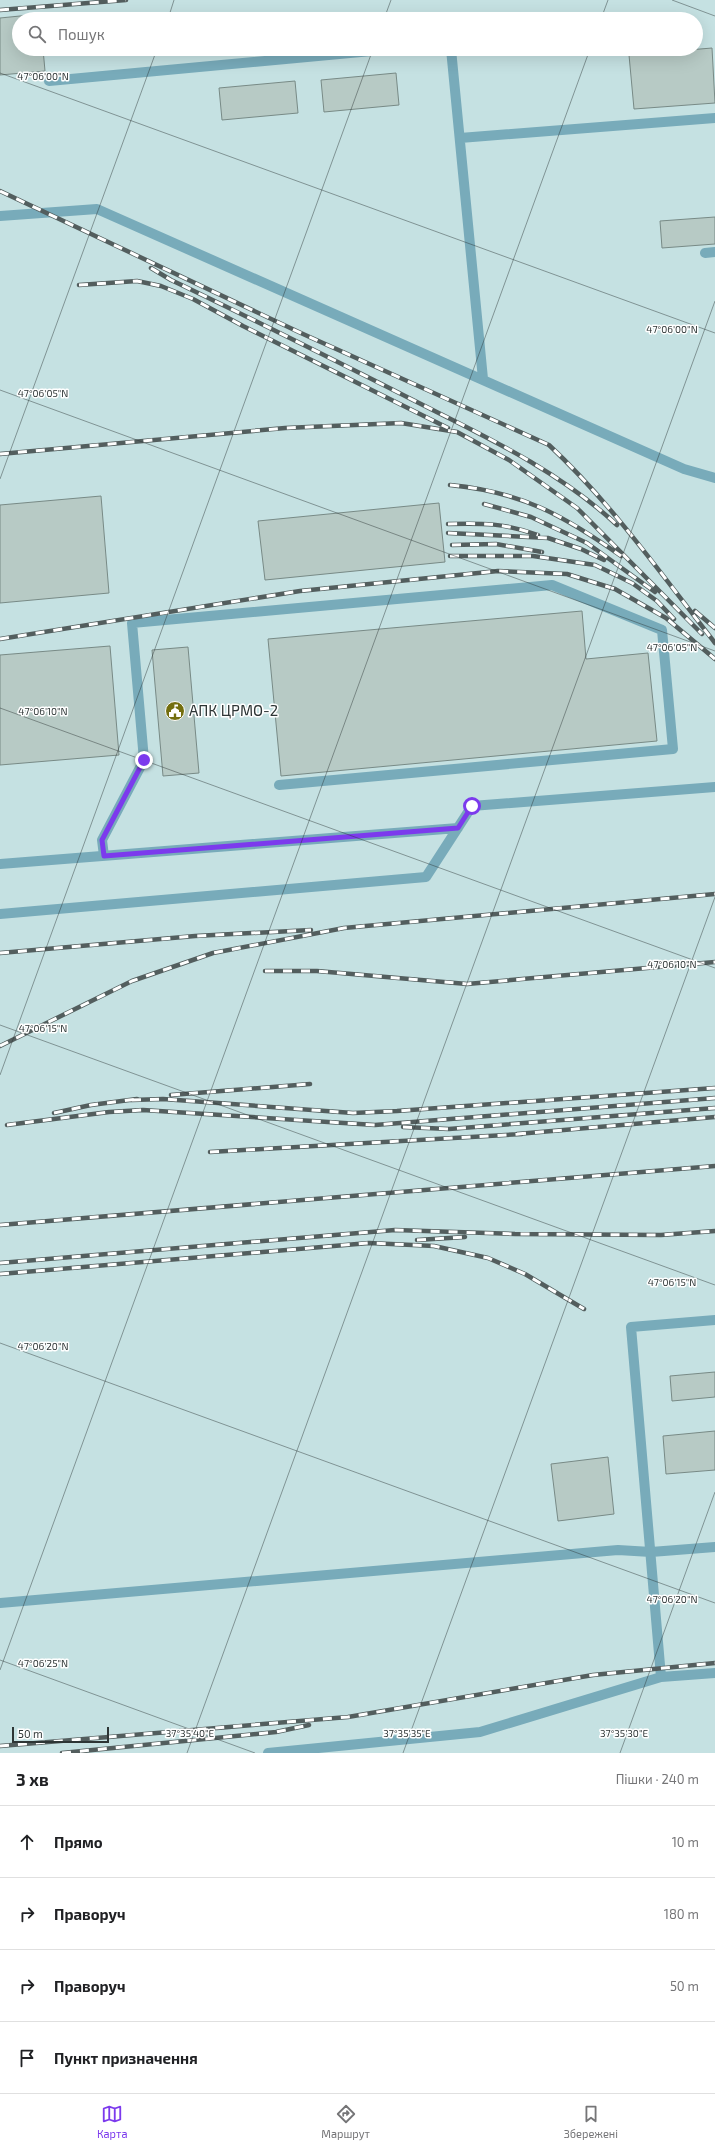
<!DOCTYPE html>
<html lang="uk">
<head>
<meta charset="utf-8">
<style>
	:root { --surface:#fff; --page:#f6f6f6; --text:#202124; --muted:#757577; --line:#e0e0e0; --accent:#7c3aed }
	body { margin:0; font-family:"Exo 2",sans-serif; background:var(--page); color:var(--text) }
	.scale { position:absolute; left:12px; bottom:10px; width:97px; box-sizing:border-box; padding-left:4px; border:2px solid #2d3535; border-top:0; font-size:11px; line-height:14px; white-space:nowrap; color:#2d3535; -webkit-text-stroke:3px #fff; paint-order:stroke }
	.stop { position:absolute; width:12px; height:12px; margin:-9px; border:3px solid #7c3aed; border-radius:50%; background:#fff }
	.stop.end { background:#7c3aed; border-color:#fff; box-shadow:0 1px 4px #0008 }
	.list { margin:0; padding:0; list-style:none }
	h2 { display:flex; justify-content:space-between; align-items:center; height:52px; margin:0; padding:0 16px; font-size:17px }
	h2 small { font-size:13px; font-weight:400; color:var(--muted) }
	.list li { display:grid; grid-template-columns:26px 1fr auto; gap:12px; align-items:center; box-sizing:border-box; height:72px; padding:0 16px; border-top:1px solid var(--line) }
	.list b { display:block; font-size:15px; white-space:nowrap }
	.list em { font-size:13px; font-style:normal; color:var(--muted) }
	.icon { flex:none; width:22px; height:22px; fill:none; stroke:currentColor; stroke-width:2; stroke-linecap:round; stroke-linejoin:round }
	.map { position:relative; flex:none; width:715px; height:1753px; overflow:hidden }
	.search { position:absolute; background:var(--surface); box-shadow:0 4px 16px #0002; left:12px; right:12px; top:12px; height:44px; display:flex; align-items:center; gap:10px; box-sizing:border-box; padding:0 14px; border-radius:22px; color:var(--muted); font-size:15px }
	.sheet { height:340px; background:var(--surface) }
	nav { display:flex; justify-content:space-around; align-items:center; box-sizing:border-box; height:56px; border-top:1px solid var(--line); background:var(--surface); font-size:11px; color:var(--muted) }
	nav a { display:grid; justify-items:center; gap:2px }
	nav .on { color:var(--accent) }
	.map>svg:first-child { display:block }
	.built { fill:#c5e1e2; fill-rule:evenodd }
	.building { fill:#b7cac5; stroke:#788a86 }
	.lines { fill:none; stroke-linecap:round; stroke-linejoin:round }
	.minor { stroke:#78abba; stroke-width:10 }
	.rail-casing { stroke:#535e5e; stroke-width:4.5 }
	.rail { stroke:#fff; stroke-width:3; stroke-dasharray:9; stroke-linecap:butt }
	.route { stroke:#7c3aed; stroke-width:5 }
	.ticks { fill:none; stroke:#2d3535; stroke-width:1; stroke-opacity:0.45 }
	.labels { text-anchor:middle; stroke-width:3; stroke-linejoin:round; paint-order:stroke }
	.poi-label { font-size:15px; fill:#2d3535; stroke:#fff; text-anchor:start }
	.ticks-label { font-size:10px; text-anchor:middle; fill:#2d3535; stroke:#fff; stroke-width:3; stroke-linejoin:round; paint-order:stroke }
</style>
</head>
<body>
<div class="map">
<svg width="715" height="1753" viewBox="0 0 715 1753">
	<rect width="100%" height="100%" fill="#daeeee"/>
	<path class="built" d="M 0,0 L 715,0 L 715,1753 L 0,1753 ZM 19,19 L 696,19 L 696,49 L 19,49 Z"/>
	<path class="building" d="M 40,14 L 40,19 L 19,19 L 19,49 L 43,49 L 45,71 L 0,75 L 0,18 Z
		M 712,48 L 715,103 L 634,109 L 629,55 Z
		M 396,73 L 399,105 L 324,112 L 321,80 Z
		M 295,81 L 298,113 L 222,120 L 219,88 Z
		M 715,217 L 715,244 L 662,248 L 660,221 Z
		M 101,496 L 109,593 L 0,603 L 0,505 Z
		M 439,503 L 445,562 L 265,580 L 258,521 Z
		M 582,611 L 586,659 L 648,653 L 657,741 L 281,776 L 268,639 Z
		M 110,646 L 119,755 L 0,765 L 0,655 Z
		M 188,647 L 199,773 L 163,776 L 152,650 Z
		M 715,1372 L 715,1397 L 672,1401 L 670,1376 Z
		M 715,1431 L 715,1470 L 666,1474 L 663,1436 Z
		M 608,1457 L 614,1514 L 558,1521 L 551,1464 Z"/>
	<g class="lines">
		<path class="minor" d="M 451,49 L 483,379
			M 49,81 L 393,49
			M 460,138 L 715,118
			M 0,216 L 97,209 L 684,469 L 715,478
			M 705,253 L 715,252
			M 104,856 L 102,840 L 144,760 L 132,623 L 552,585 L 662,630 L 673,749 L 279,785
			M 0,864 L 458,828
			M 0,914 L 426,877 L 472,806 L 715,787
			M 0,1603 L 618,1550 L 651,1552 L 715,1547
			M 661,1677 L 631,1327 L 715,1320
			M 268,1753 L 480,1732 L 661,1677 L 715,1673"/>
		<defs>
			<path id="rail" d="M 0,10 L 126,0
				M 0,191 L 303,334 L 549,445 C 612,504 662,575 715,643
				M 151,268 L 171,280 C 251,318 330,358 409,398 C 482,435 557,469 617,525
				M 79,285 L 137,281 L 161,286 L 193,299 L 243,326 L 448,428
				M 0,454 L 285,428 L 401,423 L 457,432 L 509,460 L 577,508 L 702,634
				M 450,485 C 522,492 563,515 621,556
				M 484,504 L 531,517 L 587,543 L 655,592
				M 448,524 C 483,523 504,523 538,535
				M 448,533 L 548,538 L 581,549 L 604,560
				M 452,545 L 496,544 L 542,552
				M 450,556 L 533,556 L 595,565 L 632,583 L 657,601 L 674,619
				M 695,611 L 715,628
				M 0,639 L 300,591 L 498,571 L 567,574 L 615,589 L 666,618 L 715,659
				M 0,953 L 195,936 L 311,930
				M 265,971 L 317,971 L 467,984 L 715,962
				M 0,1046 L 132,981 L 213,953 L 344,928 L 715,894
				M 171,1095 L 310,1084
				M 132,1100 L 163,1099 L 353,1113 L 397,1111 L 715,1088
				M 54,1113 L 91,1105 L 137,1099
				M 7,1125 L 109,1112 L 143,1110 L 375,1125 L 715,1098
				M 403,1127 L 449,1129 L 715,1108
				M 517,1134 L 715,1117
				M 210,1152 L 522,1134
				M 0,1225 L 715,1166
				M 417,1240 L 465,1237
				M 0,1263 L 395,1230 L 515,1234 L 661,1235 L 715,1231
				M 0,1274 L 369,1243 L 434,1246 L 488,1258 L 525,1274 L 584,1309
				M 0,1746 L 348,1717 L 593,1675 L 715,1663
				M 62,1753 L 276,1732 L 309,1725"/>
		</defs>
		<use href="#rail" class="rail-casing"/>
		<use href="#rail" class="rail"/>
	</g>
	<g class="lines">
		<path class="route" d="M 144,760 L 102,840 L 104,856 L 458,828 L 472,806"/>
	</g>
	<path class="ticks" d="M 672,0 L 715,16M 168,19 L 174,0M 384,19 L 391,0M 601,19 L 608,0M 0,73 L 715,333M 0,390 L 715,651M 0,479 L 157,49M 0,708 L 715,968M 0,1025 L 715,1285M 0,1075 L 373,49M 0,1343 L 715,1603M 0,1660 L 255,1753M 0,1670 L 590,49M 187,1753 L 715,301M 403,1753 L 715,897M 620,1753 L 715,1492"/>
	<defs>
		<symbol id="civic-disc" viewBox="-11 -11 22 22"><circle r="9.5" fill="#736e0e" stroke="#fff"/><path d="M-.6-6.5H3V-4.5H.6V-3L4-1V1h2V6H-6V1h2V-1L-.6-3ZM-1.2 2.5V6h2.4V2.5Z" fill="#fff"/></symbol>
	</defs>
	<g fill-rule="evenodd">
		<use href="#civic-disc" x="164" y="700" width="22" height="22"/>
	</g>
	<g class="labels">
		<g class="poi-label">
			<text x="189" y="716">АПК ЦРМО-2</text>
		</g>
	</g>
	<g class="ticks-label">
		<text x="43" y="80">47°06'00"N</text>
		<text x="672" y="333">47°06'00"N</text>
		<text x="43" y="397">47°06'05"N</text>
		<text x="672" y="651">47°06'05"N</text>
		<text x="43" y="715">47°06'10"N</text>
		<text x="672" y="968">47°06'10"N</text>
		<text x="43" y="1032">47°06'15"N</text>
		<text x="672" y="1286">47°06'15"N</text>
		<text x="43" y="1350">47°06'20"N</text>
		<text x="672" y="1603">47°06'20"N</text>
		<text x="43" y="1667">47°06'25"N</text>
		<text x="190" y="1737">37°35'40"E</text>
		<text x="407" y="1737">37°35'35"E</text>
		<text x="624" y="1737">37°35'30"E</text>
	</g>
</svg>
<div class="scale">50 m</div>
<div class="stop" style="left:472px;top:806px"></div>
<div class="stop end" style="left:144px;top:760px"></div>
<div class="search"><svg class="icon" aria-label="search" viewBox="0 0 24 24"><circle cx="10" cy="10" r="6"/><path d="M15 15l6 6"/></svg>Пошук</div>
</div>
<section class="sheet">
<h2>3 хв<small>Пішки · 240 m</small></h2>
<ul class="list">
<li><svg class="icon" aria-label="ahead" viewBox="0 0 24 24"><path d="M12 20V5M6 11l6-6 6 6"/></svg><div><b>Прямо</b></div><em>10 m</em></li>
<li><svg class="icon" aria-label="right" viewBox="0 0 24 24"><path d="M7 20v-9h11M14 6l5 5-5 5"/></svg><div><b>Праворуч</b></div><em>180 m</em></li>
<li><svg class="icon" aria-label="right" viewBox="0 0 24 24"><path d="M7 20v-9h11M14 6l5 5-5 5"/></svg><div><b>Праворуч</b></div><em>50 m</em></li>
<li><svg class="icon" aria-label="arrive" viewBox="0 0 24 24"><path d="M6 21V4h12l-3 4 3 4H6"/></svg><div><b>Пункт призначення</b></div></li>
</ul>
</section>
<nav>
<a class="on"><svg class="icon" aria-label="map" viewBox="0 0 24 24"><path d="M3 6l6-2 6 2 6-2v14l-6 2-6-2-6 2zM9 4v14M15 6v14"/></svg>Карта</a>
<a><svg class="icon" aria-label="directions" viewBox="0 0 24 24"><path d="M12 3l9 9-9 9-9-9zM9 14v-3h6M13 9l2 2-2 2"/></svg>Маршрут</a>
<a><svg class="icon" aria-label="saved" viewBox="0 0 24 24"><path d="M7 4h10v16l-5-4-5 4z"/></svg>Збережені</a>
</nav>
</body>
</html>
